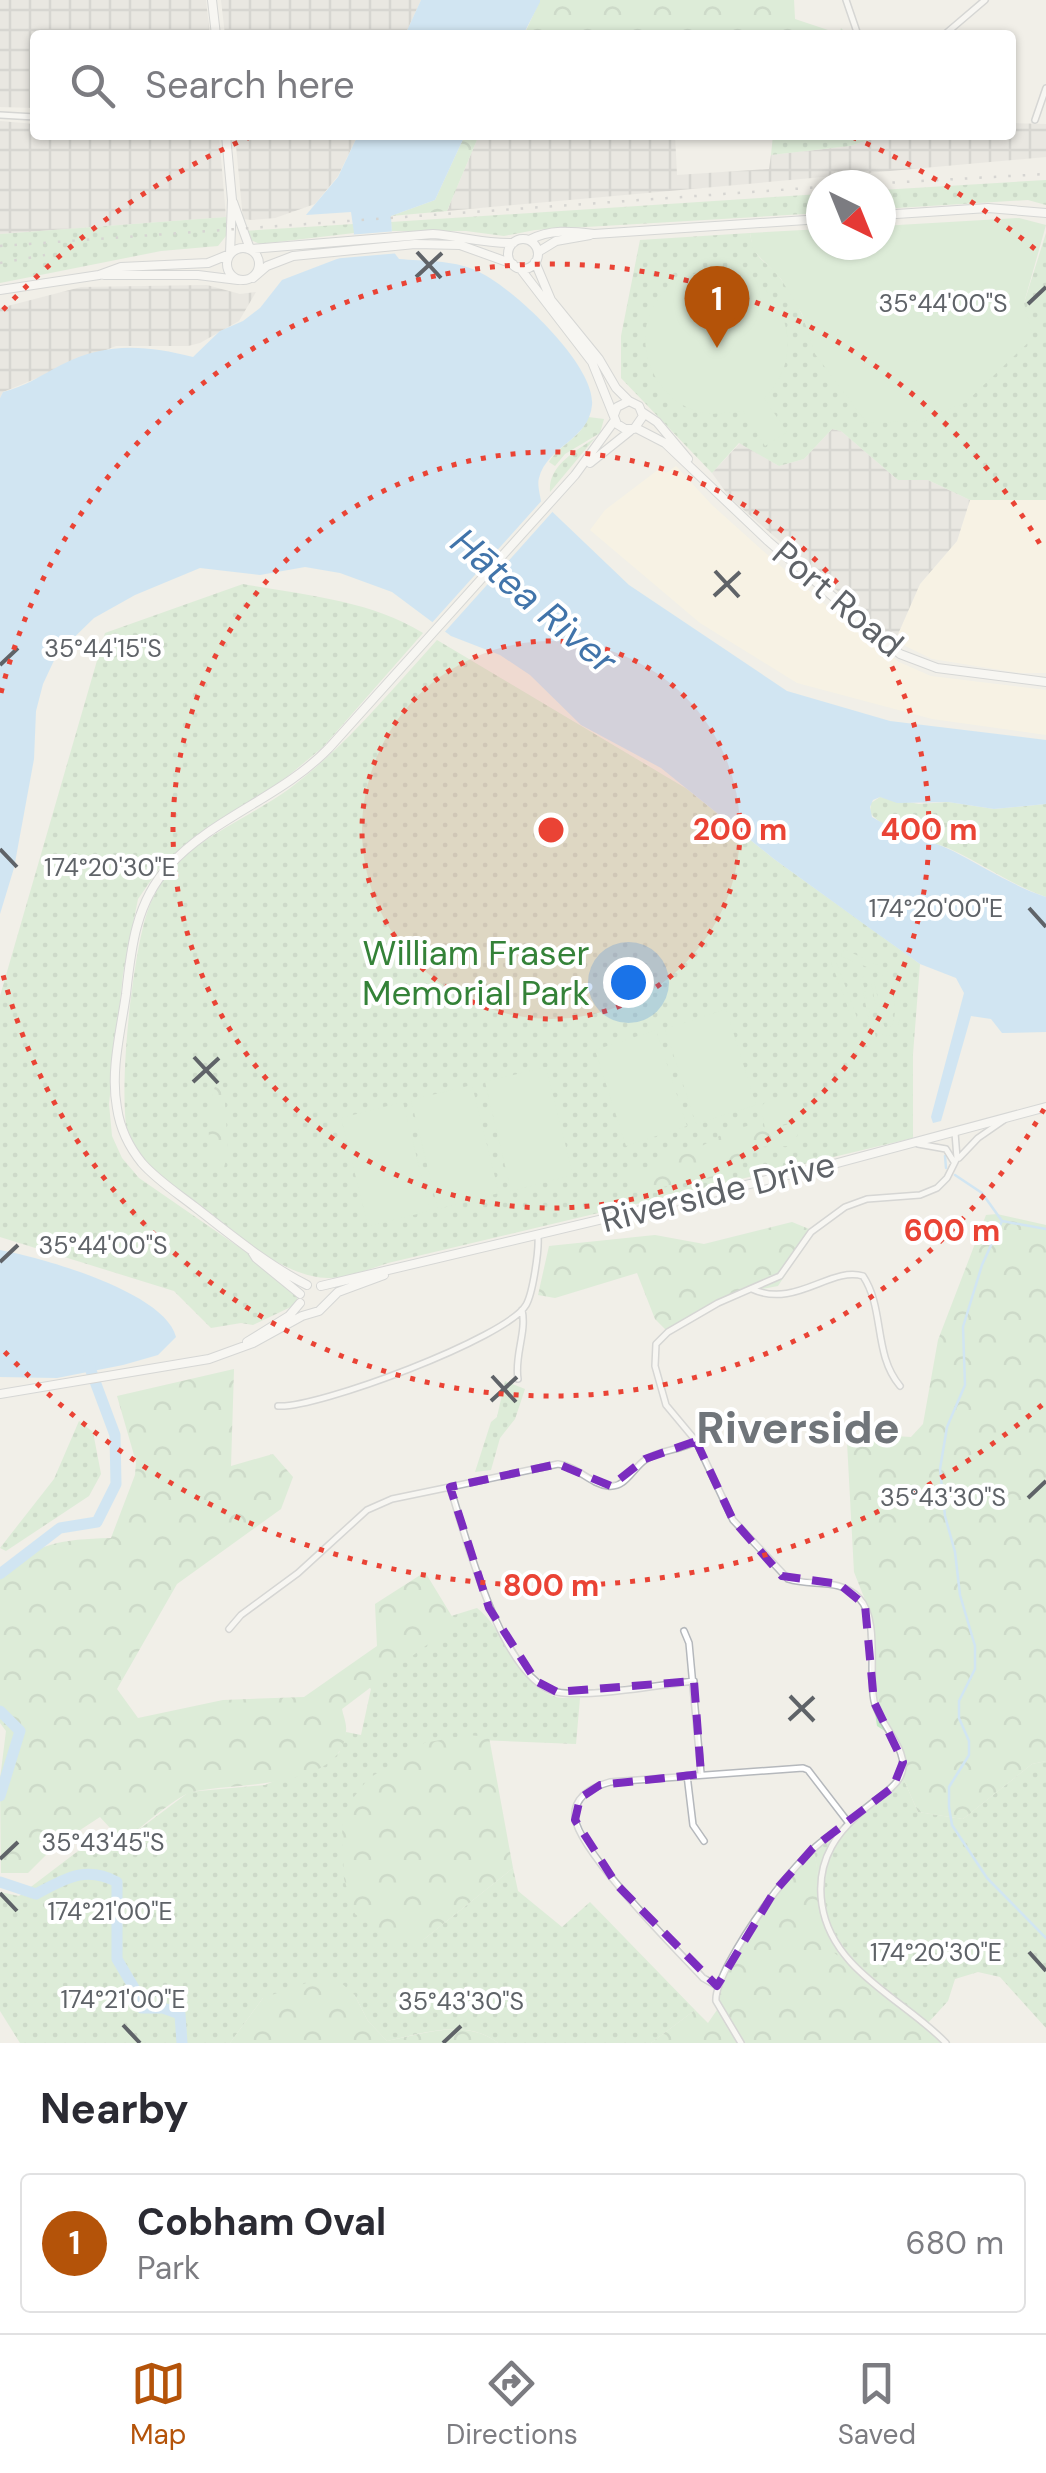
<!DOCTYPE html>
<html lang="en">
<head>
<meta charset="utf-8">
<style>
	:root { --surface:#fff; --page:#f2f2f3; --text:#2b2b33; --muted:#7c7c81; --line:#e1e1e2; --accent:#b45309 }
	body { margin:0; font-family:"DM Sans",sans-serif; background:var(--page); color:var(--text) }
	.compass { position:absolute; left:806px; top:170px; width:90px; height:90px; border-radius:50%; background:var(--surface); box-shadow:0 2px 8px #0004; rotate:137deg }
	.you { position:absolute; left:628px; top:982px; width:35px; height:35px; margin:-25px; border:8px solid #fff; border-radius:50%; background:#1a73e8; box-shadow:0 0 0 15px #1a73e833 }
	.badge { display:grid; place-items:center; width:65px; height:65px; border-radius:50%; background:var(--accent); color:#fff; font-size:32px; font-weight:700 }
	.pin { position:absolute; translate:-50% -82px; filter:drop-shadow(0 2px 5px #0008) }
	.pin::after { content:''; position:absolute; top:52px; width:35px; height:30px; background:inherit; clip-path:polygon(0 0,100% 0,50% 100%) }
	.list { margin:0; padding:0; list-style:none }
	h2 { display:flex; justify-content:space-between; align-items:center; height:130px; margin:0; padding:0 40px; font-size:42px }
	h2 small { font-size:32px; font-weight:400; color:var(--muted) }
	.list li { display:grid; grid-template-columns:65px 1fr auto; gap:30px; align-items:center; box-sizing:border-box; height:140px; margin:0 20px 20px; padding:0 20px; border:2px solid var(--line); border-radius:10px }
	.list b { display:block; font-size:38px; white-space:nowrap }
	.list p { margin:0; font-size:32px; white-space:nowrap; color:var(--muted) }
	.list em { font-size:32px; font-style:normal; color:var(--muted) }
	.icon { flex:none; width:55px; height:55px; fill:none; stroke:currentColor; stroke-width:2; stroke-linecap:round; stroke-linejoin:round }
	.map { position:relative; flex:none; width:1046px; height:2043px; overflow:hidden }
	.search { position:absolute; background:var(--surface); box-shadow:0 2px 8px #0004; left:30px; right:30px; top:30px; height:110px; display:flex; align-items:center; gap:25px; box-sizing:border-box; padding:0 35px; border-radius:10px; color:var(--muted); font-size:38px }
	.sheet { height:290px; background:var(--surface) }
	nav { display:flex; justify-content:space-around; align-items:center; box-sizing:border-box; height:140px; border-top:2px solid var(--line); background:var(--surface); font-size:28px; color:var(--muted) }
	nav a { display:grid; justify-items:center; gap:5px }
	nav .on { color:var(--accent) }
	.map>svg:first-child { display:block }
	.commercial { fill:#fef7e0 }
	.industrial { fill:url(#industrial-grid) }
	.green { fill:url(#green-dots) }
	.forest { fill:url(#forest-crowns) }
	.pitch { fill:#c5e8c5 }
	.water { fill:#aadaff }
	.pier { fill:#f1efe8 }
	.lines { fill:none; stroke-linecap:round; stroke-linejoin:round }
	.stream { stroke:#aadaff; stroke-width:2.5 }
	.river { stroke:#aadaff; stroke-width:11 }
	.minor-casing { stroke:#b5b8bc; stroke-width:8 }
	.secondary-casing { stroke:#b6babf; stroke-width:10 }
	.minor { stroke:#fff; stroke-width:5 }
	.secondary { stroke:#fff; stroke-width:8 }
	.rail { stroke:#b6b7b8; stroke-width:2.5; stroke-dasharray:2.5 12; stroke-linecap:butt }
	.marked { fill:none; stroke:#7b2cbf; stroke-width:8; stroke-dasharray:20 12; stroke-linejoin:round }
	.ticks { fill:none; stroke:#5f6368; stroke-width:4 }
	.ring { fill:none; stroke:#ea4335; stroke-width:5; stroke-dasharray:5 10 }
	.labels { text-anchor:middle; stroke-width:8; stroke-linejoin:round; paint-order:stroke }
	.street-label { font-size:35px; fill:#5f6368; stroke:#fff }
	.park-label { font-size:35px; fill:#348238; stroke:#fff }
	.water-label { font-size:38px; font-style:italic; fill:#4174aa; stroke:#fff }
	.district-label { font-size:45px; font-weight:bold; fill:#70757a; stroke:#fff }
	.ticks-label { font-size:25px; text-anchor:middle; fill:#5f6368; stroke:#fff; stroke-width:8; stroke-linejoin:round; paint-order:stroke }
	.centre { fill:#ea4335; stroke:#fff; stroke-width:5 }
	.ring-label { font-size:30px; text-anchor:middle; font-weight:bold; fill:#ea4335; stroke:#fff; stroke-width:8; stroke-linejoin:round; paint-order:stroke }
</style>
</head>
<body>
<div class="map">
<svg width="1046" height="2043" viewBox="0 0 1046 2043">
	<defs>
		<pattern id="industrial-grid" width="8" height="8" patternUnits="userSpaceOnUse" patternTransform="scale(2.5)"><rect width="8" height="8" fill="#e0deda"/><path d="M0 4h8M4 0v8" fill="none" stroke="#b9b8b5"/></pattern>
		<pattern id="green-dots" width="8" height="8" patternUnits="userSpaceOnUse" patternTransform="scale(2.5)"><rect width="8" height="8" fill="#c5e8c5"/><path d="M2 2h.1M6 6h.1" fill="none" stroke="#a3c0a4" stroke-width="1.8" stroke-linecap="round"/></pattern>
		<pattern id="forest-crowns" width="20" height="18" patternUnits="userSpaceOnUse" patternTransform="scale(2.5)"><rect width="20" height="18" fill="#c5e8c5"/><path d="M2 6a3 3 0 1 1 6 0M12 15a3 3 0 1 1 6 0" fill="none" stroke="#a3c0a4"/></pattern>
	</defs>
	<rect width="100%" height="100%" fill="#f1efe8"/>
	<path class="commercial" d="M 676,466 L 712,505 L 762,550 L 850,626 L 899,662 L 931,676 L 1046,690 L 1046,735 L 932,719 L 797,683 L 700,623 L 590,530 L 605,510 L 659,469 L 666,473 Z
		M 970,500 L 1046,500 L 1046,673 L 1020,673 L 932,659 L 895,641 L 920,584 L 957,541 Z"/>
	<path class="industrial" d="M 0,0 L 206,0 L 210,35 L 35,35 L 35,108 L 0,107 Z
		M 221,0 L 421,0 L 405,35 L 225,35 Z
		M 0,121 L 35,124 L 35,135 L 219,135 L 226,217 L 0,234 Z
		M 1011,123 L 1046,124 L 1046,157 L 447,211 L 479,135 L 675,135 L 677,175 L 769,169 L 771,155 L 850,146 L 884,135 L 1011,135 Z
		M 235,135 L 358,135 L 338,176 L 315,204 L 275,218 L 252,220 L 243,219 Z
		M 207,285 L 240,294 L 256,292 L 239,321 L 200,343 L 188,346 L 116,346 L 3,392 L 0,398 L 0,308 L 81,287 Z
		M 832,429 L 841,431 L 898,480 L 928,480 L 970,500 L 957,541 L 920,584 L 895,641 L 730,498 L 712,473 L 740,443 L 779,466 L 804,459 Z"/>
	<path class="green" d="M 773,135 L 884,135 L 850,146 L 771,155 Z
		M 1046,180 L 1046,205 L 1028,200 L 881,209 L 881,190 Z
		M 821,194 L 821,213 L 535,230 L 504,236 L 466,231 L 392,231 L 391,222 Z
		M 226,217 L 226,236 L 218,246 L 161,251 L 0,283 L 0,234 Z
		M 354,224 L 354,233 L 260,244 L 248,239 L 243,231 Z
		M 750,233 C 754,261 765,259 780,278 C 795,297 806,320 812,343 L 1024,303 L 1046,233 L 1046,500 L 970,500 L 928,480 L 898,480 L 841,431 L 832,429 L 804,459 L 779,466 L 739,443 L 712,473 L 621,378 L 621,336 L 640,240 Z
		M 588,417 L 604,419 L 600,433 L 565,454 L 555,466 L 549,462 C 560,444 582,437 588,417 Z
		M 595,438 L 550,492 C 548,465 576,451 595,438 Z
		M 243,584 C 303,595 370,600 423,633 L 323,747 L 288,776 L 165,860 L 138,899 L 123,974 L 109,1104 L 112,1136 L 122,1158 L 139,1178 L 249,1254 L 297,1296 L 297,1304 L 253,1325 L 241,1323 L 211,1328 L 174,1291 L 0,1237 L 0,996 L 105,633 Z
		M 437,640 L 687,789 L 774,859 L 920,964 L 913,1054 L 913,1138 L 388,1263 C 369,1269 349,1278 330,1278 C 286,1279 234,1233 199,1209 C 181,1196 146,1175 134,1156 C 112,1121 133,950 148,910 C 152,898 162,880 170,870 C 196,839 255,814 289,789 C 345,747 389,693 437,640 Z
		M 880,797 L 919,804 L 948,802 L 994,809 L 1046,804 L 1046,897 C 1011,885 982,863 948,848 C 923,838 888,834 870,813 L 871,803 Z
		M 505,1381 L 525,1389 L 515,1419 L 500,1438 L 491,1470 L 475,1472 L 491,1422 L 497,1417 Z
		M 79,1421 L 93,1432 L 101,1474 L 89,1496 L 6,1551 L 0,1548 L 54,1479 Z
		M 477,1608 C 507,1631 517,1686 556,1697 C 563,1699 573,1697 580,1698 L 576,1744 L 479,1740 L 423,1940 L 513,1868 L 518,1891 L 562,1927 L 590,1902 L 695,2010 L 651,2043 L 498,2043 C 466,2018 423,2033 387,2041 L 368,2021 L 354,1994 L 263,1998 L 230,2043 L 20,2043 L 0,2011 L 0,1892 L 19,1896 L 82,1848 L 117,1846 L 189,1792 L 265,1785 L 339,1753 L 346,1732 L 361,1735 L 371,1689 L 351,1669 L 448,1617 Z
		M 1046,1761 L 1046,2028 L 1000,1977 L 978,1972 L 955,1979 L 948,2001 L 927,2024 L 828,1949 L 814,1848 L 903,1778 L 918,1812 L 963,1819 L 1032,1764 Z"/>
	<path class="forest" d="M 540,0 L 794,0 L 795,19 L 840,34 L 841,28 L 848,35 L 524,35 Z
		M 465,135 L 479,135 L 447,211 L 391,216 L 435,200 Z
		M 216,1084 L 224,1088 L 228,1151 L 224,1168 L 213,1168 C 208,1139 205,1111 216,1084 Z
		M 797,1122 L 801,1128 L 792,1146 L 757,1147 L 728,1175 L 636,1192 L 628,1180 L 633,1171 L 651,1166 L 675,1150 L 688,1154 L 728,1131 L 751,1125 L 766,1130 Z
		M 997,1214 L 1046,1225 L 1046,1761 L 1032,1764 L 963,1819 L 918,1812 L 903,1778 L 897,1739 L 877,1726 L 870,1680 L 871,1615 L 854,1572 L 847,1442 L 862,1434 L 911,1437 L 923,1424 L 938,1340 L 986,1215 Z
		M 792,1222 L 814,1231 L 778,1286 L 751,1291 L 666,1330 L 655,1319 L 637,1273 L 555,1298 L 538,1295 L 549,1246 L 655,1235 L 704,1244 Z
		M 234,1369 L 231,1466 L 273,1454 L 293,1477 L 281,1509 L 177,1584 L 117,1689 L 138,1718 L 223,1700 L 304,1697 L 377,1646 L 375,1604 L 425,1572 L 456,1623 L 342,1709 C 343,1715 347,1724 346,1731 C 343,1791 231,1782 192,1792 C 175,1796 134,1834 117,1846 L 111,1829 L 100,1817 L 54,1847 L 28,1873 L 1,1873 L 0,1779 L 6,1731 L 0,1723 L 0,1576 C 39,1541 60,1540 111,1538 L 135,1475 L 136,1462 L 117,1396 Z
		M 468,1735 L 489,1737 L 513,1868 L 423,1940 L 388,1939 L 355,1914 L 344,1879 L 342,1826 L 350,1802 L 368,1779 L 424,1743 Z
		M 814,1848 L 829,1949 L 927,2024 L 943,2043 L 651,2043 L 695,2010 L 708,2023 L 719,2007 L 716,1988 L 722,1978 L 773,1895 Z
		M 315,1980 L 340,1982 L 354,1994 L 368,2021 L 387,2041 C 423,2034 466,2018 498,2043 L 230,2043 L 263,1998 Z"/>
	<path class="pitch" d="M 1019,218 L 1046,225 L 1024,303 L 1033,338 L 965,403 L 915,421 L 867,423 L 815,354 L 802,314 L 781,279 L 753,250 L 750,233 L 821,229 L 821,245 L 881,245 L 881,226 Z
		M 715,268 C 728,271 741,273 753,280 C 794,306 800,366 764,398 L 787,432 L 765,446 L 743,411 C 731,412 716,415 704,413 C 650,403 624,329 666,290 C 679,278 697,272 715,268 Z
		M 844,949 C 893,973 906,970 898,1029 L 888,1037 L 881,1033 L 871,982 L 866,980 L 863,983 L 876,1038 L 873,1044 L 867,1046 L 860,1040 L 831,962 L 836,961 L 866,1042 L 870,1041 L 872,1035 L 860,978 L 866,976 L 874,981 L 884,1026 L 889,1030 C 894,1022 895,1017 895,1007 C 895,971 870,970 841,956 Z
		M 726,1009 L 756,1105 L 696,1124 L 665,1029 Z
		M 656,1030 L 687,1126 L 626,1146 L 595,1050 Z
		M 546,1067 L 573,1175 L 511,1191 L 485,1082 Z
		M 472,1085 L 499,1193 L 438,1209 L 411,1100 Z
		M 767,1100 L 802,1100 L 806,1119 L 765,1129 L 761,1107 Z
		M 403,1102 L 430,1211 L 368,1226 L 341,1118 Z"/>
	<path class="water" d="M 421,0 L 540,0 L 540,2 L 523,35 L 405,35 Z
		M 358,135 L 465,135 L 435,200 L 391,216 L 393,251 L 399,259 C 423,261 452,260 475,270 C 511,285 596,365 592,405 C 589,440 547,446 539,478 C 537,484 540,495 541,501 L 629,585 L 787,691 L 890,721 L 1046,740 L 1046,804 L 994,809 L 948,802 L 897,803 L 880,797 L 873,800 L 870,807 L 872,817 C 897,833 927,838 953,851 C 984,867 1013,886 1046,897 L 1046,1032 L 1002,1033 L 991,1019 L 971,1016 L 941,1121 L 933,1123 L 931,1117 L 964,993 L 956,978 L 920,964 L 868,927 L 774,859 L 661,768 L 581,725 L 530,675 L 500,655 L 451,636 L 392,592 L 340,573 L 305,567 L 260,575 L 200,568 L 135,595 L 94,618 L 57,654 L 43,684 L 36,711 L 34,759 L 14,868 L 0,914 L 0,398 L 3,392 C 24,387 42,375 61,365 C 106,342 145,345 193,357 L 220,331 L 243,321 L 260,308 L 282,280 L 350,254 L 354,233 L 351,212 L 306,215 L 338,177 Z
		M 0,1250 C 43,1258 165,1292 176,1337 L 158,1355 L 123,1365 L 57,1378 L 0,1377 Z"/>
	<path class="pier" d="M 397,231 L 400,253 L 331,259 L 346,251 L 348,235 Z
		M 545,497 L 555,509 L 442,635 L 429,626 Z"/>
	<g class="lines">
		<path class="stream" d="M 945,1156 L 946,1168
			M 955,1175 L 982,1193 L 1002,1221 L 1046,1229
			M 1002,1221 L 982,1265 L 963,1327 L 965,1385 L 947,1427 L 940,1469 L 945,1516 L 955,1552 L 960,1595 L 975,1646 L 975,1669 L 959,1701 L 959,1718 L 969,1741 L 969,1755 L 949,1787 L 949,1807 L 952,1825 L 987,1878 L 1046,1938"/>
		<path class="river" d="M 0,1574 L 60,1528 L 97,1522 L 116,1484 L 115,1435 L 87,1360
			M 0,1711 L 20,1731 L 0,1796
			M 0,1882 L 36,1894 C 65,1879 85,1865 117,1882 L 117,1959 L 140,1998 L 142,2008 L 163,2008 L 180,2014 L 182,2043"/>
		<defs>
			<path id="minor" d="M 846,0 L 858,35
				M 944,35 L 985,0
				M 0,115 L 35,117
				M 1035,120 L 1046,88
				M 918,1144 L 946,1149 L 954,1162
				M 959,1158 L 978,1138 L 1004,1120
				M 752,1289 C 795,1309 831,1266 863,1276 C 885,1309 873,1354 900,1386
				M 518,1379 C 514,1356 527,1332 522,1310
				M 278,1406 C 316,1409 507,1338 526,1305 C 533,1293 539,1250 538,1237
				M 229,1629 L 241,1615 L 298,1573 L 367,1510 L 392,1499 L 450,1487
				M 684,1631 L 689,1643 L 701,1773
				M 694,1681 C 660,1685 587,1698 557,1692 C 502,1682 465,1534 450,1487 L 558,1464 C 577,1466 590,1484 608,1486 C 626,1488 632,1469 645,1460 C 660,1449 680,1451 696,1441
				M 687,1775 L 693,1825 L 704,1841
				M 717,1986 L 703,1978 C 676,1949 580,1853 575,1818 C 573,1797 592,1787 610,1782 L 803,1768 L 808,1770 L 848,1822
				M 741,2043 L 716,2001 C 713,1970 807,1837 838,1833
				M 946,2043 C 904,1999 832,1971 822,1905 C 815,1859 838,1829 872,1803 C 882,1795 894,1788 900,1777 C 913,1752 879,1725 874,1701 C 868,1672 880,1620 859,1598 C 839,1577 812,1587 788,1579 L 733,1520 L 696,1441 L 666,1405 L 655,1366 L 656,1344 L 668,1332 L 718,1303 L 780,1276 L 811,1232 L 845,1207 L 867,1199 L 920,1195 L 937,1188 L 947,1178 L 957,1158 L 955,1133"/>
			<path id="secondary" d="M 212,0 L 216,35
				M 233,202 L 250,249 L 433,234 C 460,236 486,244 513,243
				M 881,215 L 988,208 L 1046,213
				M508 254a15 15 0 1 1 30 0a15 15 0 1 1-30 0Z
				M 529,240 C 550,229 571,231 594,234 L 821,219
				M227 264a16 16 0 1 1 32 0a16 16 0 1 1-32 0Z
				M 538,252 L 556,241 L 590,235
				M 535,262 L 551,300 L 599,359 L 616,388 L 629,401
				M 519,267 L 592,362 L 617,424 L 625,429 L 634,429 L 643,416 L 639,406 L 629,401 L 617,407 L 614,415
				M 104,275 L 198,275 L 238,280
				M 253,278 L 267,266 L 293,256 L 415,244 L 460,245 L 513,264
				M 0,290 L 99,275 L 121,267 L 208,263 L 230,254 L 232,200 L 226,135
				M 642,412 L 657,422 L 688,459
				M 636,428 L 665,443 L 768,541 L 900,654 L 937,668 L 1046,682
				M 590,463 L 630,431
				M 251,1250 L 256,1258 L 300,1294
				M 307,1285 C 267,1265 230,1234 195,1207 C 177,1193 157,1180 142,1163 C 129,1147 120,1128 117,1108 C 110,1071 121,1030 126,994 C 131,947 136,902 169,866 C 212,818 282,797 329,748 L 575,475 L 615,420
				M 321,1286 L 830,1165 L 1046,1107
				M 247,1342 L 289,1316 L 300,1303
				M 0,1394 L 209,1359 L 253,1343 L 302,1316 L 319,1311 L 338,1292 L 384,1275"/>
		</defs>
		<use href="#minor" class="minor-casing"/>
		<use href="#secondary" class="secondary-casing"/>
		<use href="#minor" class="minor"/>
		<use href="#secondary" class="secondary"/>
		<path class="rail" d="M 849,185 L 1046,174
			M 0,246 L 821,187
			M 0,263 L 45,255"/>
	</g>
	<path d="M0 0H1046V2043H0ZM 696,1441 L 733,1520 L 782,1576 L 839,1584 L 865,1605 L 874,1702 L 903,1762 L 893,1787 L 813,1848 L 774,1892 L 717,1986 L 617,1885 L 575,1820 L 580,1798 L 600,1785 L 701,1774 L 694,1681 L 557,1692 L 536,1681 L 489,1608 L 450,1487 L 558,1464 L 611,1486 L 645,1459 Z" fill="#f1efe8" fill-opacity=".55" fill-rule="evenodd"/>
	<path class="marked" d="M 696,1441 L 733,1520 L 782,1576 L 839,1584 L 865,1605 L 874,1702 L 903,1762 L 893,1787 L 813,1848 L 774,1892 L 717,1986 L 617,1885 L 575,1820 L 580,1798 L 600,1785 L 701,1774 L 694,1681 L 557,1692 L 536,1681 L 489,1608 L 450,1487 L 558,1464 L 611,1486 L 645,1459 Z"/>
	<path class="ticks" d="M 417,252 L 441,278M 416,277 L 442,253M 1028,304 L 1046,287M 715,571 L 739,597M 714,596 L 740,572M 0,665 L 18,648M 0,849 L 17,867M 1029,908 L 1046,927M 194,1057 L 218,1083M 193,1082 L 219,1058M 0,1262 L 18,1245M 492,1376 L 516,1402M 491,1401 L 517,1377M 1028,1498 L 1046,1481M 790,1696 L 814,1721M 789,1720 L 814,1697M 0,1859 L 18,1842M 0,1893 L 17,1911M 1029,1952 L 1046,1971M 123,2025 L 140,2043M 443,2043 L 461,2026"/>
	<circle cx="551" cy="830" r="189" fill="#ea4335" fill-opacity=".12"/>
	<g class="ring">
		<circle cx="551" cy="830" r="189"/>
		<circle cx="551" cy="830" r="378"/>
		<path d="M1044 1109A567 567 0 0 1 1 967M1 693A567 567 0 0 1 1044 551"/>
		<path d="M1042 1405A756 756 0 0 1 3 1350M3 310A756 756 0 0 1 250 137M852 137A756 756 0 0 1 1042 255"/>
	</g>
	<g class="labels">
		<g class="street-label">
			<text transform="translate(838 599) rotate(40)" y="12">Port Road</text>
			<text transform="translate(718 1192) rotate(-14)" y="12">Riverside Drive</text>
		</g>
		<g class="park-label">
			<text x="476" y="965">William Fraser<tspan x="476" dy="40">Memorial Park</tspan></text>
		</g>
		<g class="water-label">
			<text transform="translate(534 601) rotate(40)" y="13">Hātea River</text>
		</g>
		<g class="district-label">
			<text x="798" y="1443">Riverside</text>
		</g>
	</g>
	<g class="ticks-label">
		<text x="943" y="312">35°44'00"S</text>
		<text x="103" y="657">35°44'15"S</text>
		<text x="110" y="876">174°20'30"E</text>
		<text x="936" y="917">174°20'00"E</text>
		<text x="103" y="1254">35°44'00"S</text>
		<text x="943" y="1506">35°43'30"S</text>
		<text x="103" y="1851">35°43'45"S</text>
		<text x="110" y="1920">174°21'00"E</text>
		<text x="936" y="1961">174°20'30"E</text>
		<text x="123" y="2008">174°21'00"E</text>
		<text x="461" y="2010">35°43'30"S</text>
	</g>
	<circle cx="551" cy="830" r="15" class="centre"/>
	<g class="ring-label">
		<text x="740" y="840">200 m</text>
		<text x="929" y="840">400 m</text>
		<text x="952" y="1241">600 m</text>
		<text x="551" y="1596">800 m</text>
	</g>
</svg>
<svg class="compass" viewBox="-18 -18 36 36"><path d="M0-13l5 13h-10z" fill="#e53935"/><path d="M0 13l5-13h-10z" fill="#7c7c81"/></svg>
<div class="you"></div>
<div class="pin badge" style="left:717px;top:348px">1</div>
<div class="search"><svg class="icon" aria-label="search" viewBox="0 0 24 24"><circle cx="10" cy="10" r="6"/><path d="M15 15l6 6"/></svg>Search here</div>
</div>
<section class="sheet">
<h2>Nearby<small></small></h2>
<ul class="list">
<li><span class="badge">1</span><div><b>Cobham Oval</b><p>Park</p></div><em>680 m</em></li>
</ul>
</section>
<nav>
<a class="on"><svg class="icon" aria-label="map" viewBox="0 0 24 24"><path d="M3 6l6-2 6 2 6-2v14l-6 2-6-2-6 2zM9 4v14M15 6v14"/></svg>Map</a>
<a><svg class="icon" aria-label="directions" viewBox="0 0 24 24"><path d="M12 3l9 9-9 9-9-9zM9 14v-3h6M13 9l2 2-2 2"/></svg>Directions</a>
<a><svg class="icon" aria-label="saved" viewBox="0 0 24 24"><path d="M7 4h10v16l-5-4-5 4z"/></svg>Saved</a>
</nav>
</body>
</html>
